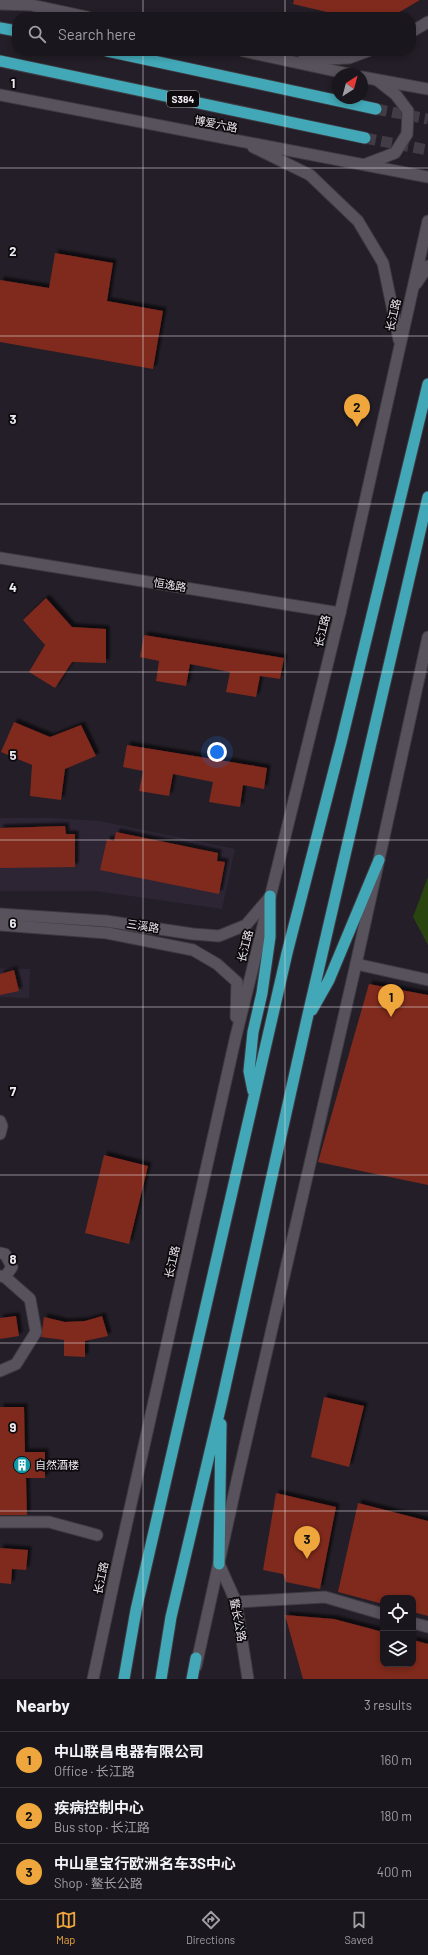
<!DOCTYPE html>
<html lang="en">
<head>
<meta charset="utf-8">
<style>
	:root { --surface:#1a161d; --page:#231f26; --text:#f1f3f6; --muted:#9f9fa4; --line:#38353b; --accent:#efa73d }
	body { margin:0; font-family:Barlow,"Noto Sans SC",sans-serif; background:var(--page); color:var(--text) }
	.controls { position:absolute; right:12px; bottom:12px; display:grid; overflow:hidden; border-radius:8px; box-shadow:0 2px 6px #0003 }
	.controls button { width:36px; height:36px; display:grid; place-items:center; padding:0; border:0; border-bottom:1px solid var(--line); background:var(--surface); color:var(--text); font:20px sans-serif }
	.compass { position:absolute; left:332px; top:68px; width:36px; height:36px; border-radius:50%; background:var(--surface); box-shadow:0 2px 6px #0003; rotate:36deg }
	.you { position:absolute; left:217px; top:752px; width:14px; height:14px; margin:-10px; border:3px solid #fff; border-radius:50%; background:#1a73e8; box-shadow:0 0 0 6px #1a73e833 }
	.badge { display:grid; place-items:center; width:26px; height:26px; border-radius:50%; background:var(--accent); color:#111; font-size:13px; font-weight:700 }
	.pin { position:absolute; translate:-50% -33px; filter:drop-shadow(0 1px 2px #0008) }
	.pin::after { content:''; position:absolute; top:21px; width:14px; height:12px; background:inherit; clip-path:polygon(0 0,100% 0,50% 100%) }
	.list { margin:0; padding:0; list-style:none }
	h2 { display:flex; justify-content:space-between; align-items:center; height:52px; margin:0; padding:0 16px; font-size:17px }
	h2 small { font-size:13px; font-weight:400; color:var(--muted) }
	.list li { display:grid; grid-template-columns:26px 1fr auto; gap:12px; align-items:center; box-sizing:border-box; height:56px; padding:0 16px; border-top:1px solid var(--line) }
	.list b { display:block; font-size:15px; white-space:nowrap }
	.list p { margin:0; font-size:13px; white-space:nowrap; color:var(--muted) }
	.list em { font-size:13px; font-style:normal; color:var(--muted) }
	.icon { flex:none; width:22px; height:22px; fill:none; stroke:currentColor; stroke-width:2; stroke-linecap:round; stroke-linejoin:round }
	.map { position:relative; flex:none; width:428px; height:1679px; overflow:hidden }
	.search { position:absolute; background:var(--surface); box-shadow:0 2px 6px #0003; left:12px; right:12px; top:12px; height:44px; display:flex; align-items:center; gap:10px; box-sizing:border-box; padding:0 14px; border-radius:16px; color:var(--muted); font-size:15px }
	.sheet { height:220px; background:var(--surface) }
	nav { display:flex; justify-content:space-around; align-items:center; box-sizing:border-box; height:56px; border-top:1px solid var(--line); background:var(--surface); font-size:11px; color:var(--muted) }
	nav a { display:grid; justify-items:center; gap:2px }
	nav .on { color:var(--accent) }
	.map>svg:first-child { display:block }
	.built { fill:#2d2534 }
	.green { fill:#2a440f }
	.building { fill:#7f291f; filter:url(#shadow) }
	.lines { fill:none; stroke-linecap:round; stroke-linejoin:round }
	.trunk-tunnel { stroke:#413c45; stroke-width:11; stroke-dasharray:11 5.5; stroke-linecap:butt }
	.minor-casing { stroke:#3e3a41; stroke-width:13 }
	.tertiary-casing { stroke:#3e3a41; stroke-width:13 }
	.secondary-casing { stroke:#3e3a41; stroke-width:13 }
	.trunk-casing { stroke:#3e3a41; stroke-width:13 }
	.minor { stroke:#58525c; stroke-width:11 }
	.tertiary { stroke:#58525c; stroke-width:11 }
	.secondary { stroke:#58525c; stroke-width:11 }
	.trunk { stroke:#42a8b7; stroke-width:11 }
	.grid { fill:none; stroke:#ece9ef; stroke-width:1; stroke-opacity:0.55 }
	.labels { text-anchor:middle; stroke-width:3.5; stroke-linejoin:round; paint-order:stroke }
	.shield { fill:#0c090d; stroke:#a9a6ab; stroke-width:1 }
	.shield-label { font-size:10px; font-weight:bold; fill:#ece9ef }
	.street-label { font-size:11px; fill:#ece9ef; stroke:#0c090d }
	.poi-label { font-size:11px; fill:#ece9ef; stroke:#0c090d; text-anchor:start }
	.grid-label { font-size:13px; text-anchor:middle; font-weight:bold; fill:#ece9ef; stroke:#0c090d; stroke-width:3.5; stroke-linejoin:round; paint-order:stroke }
</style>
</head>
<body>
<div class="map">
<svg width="428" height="1679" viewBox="0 0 428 1679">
	<defs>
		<filter id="shadow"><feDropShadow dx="3.5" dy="-3.5" stdDeviation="1" flood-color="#0009"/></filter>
	</defs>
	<rect width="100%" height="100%" fill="#231e27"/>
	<path class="built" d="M 0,818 L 51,818 L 100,821 L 235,849 L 222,909 L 95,891 L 0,891 Z
		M 0,968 L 30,969 L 29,998 L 0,997 Z"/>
	<path class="green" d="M 428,877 L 428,945 L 413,917 Z"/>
	<path class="building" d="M 294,0 L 420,0 L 391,17 L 348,17 L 293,4 Z
		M 55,253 L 113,263 L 107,301 L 163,311 L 153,369 L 0,342 L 0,280 L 49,288 Z
		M 46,598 L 72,627 L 106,629 L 106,663 L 72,662 L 55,688 L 29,672 L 45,645 L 23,620 Z
		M 144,635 L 284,658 L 280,679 L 260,676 L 256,697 L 226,692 L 230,672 L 190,664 L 186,686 L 156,681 L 159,661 L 140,657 Z
		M 14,722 L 50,737 L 81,725 L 96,756 L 65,769 L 61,800 L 30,796 L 32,765 L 1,752 Z
		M 127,745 L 267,768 L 264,789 L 243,785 L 240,807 L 209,802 L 213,782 L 173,774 L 169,796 L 139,791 L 143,771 L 123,767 Z
		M 65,826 L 66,834 L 75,834 L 75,867 L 0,868 L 0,828 Z
		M 116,832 L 218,853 L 217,861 L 225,862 L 219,894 L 100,870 L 107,839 L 114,841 Z
		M 14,970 L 19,991 L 0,995 L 0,974 Z
		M 369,984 L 428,995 L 428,1185 L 318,1162 Z
		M 104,1155 L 148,1166 L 129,1244 L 85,1233 Z
		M 16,1316 L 19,1336 L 0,1339 L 0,1318 Z
		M 102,1316 L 108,1336 L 85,1341 L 85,1357 L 64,1356 L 64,1340 L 41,1337 L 44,1317 L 65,1322 L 85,1321 Z
		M 324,1397 L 364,1406 L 349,1467 L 311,1457 Z
		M 0,1407 L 24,1407 L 25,1452 L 45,1452 L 45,1478 L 26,1478 L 27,1515 L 0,1515 Z
		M 276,1493 L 336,1507 L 320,1589 L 286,1582 L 283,1574 L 263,1570 Z
		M 358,1503 L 428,1521 L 428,1616 L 413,1612 L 413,1598 L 383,1598 L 383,1604 L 338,1592 Z
		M 0,1548 L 28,1550 L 26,1570 L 12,1569 L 11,1584 L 0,1583 Z
		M 285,1615 L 334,1619 L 383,1632 L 383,1664 L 413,1664 L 413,1640 L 428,1644 L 428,1679 L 303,1679 Z"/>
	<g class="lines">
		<path class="trunk-tunnel" d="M 376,109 L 428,119
			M 365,138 L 428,150"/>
		<defs>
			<path id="minor" d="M 0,558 L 340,613
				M 356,964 L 428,980
				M 0,1121 L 2,1126 L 0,1134
				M 0,1253 L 5,1254 L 12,1267 L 5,1277
				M 0,1276 L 5,1277 L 30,1299 L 36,1332 L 16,1364 L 0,1371
				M 0,1522 L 49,1522 L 97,1535
				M 236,1602 L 325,1597 L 383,1614
				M 413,1623 L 428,1627"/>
			<path id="tertiary" d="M 219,1564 L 236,1602 L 248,1679"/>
			<path id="secondary" d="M 0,4 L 31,5 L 87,17
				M 411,32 L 428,22
				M 243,51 L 349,74
				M 303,60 L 349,58 L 368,51
				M 362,77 L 428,89
				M 0,95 L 428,177
				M 253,147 L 310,175 L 358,221 L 383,263 L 399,340
				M 366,164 L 395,153 L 407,134 L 408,111 L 396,95 L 377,80
				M 416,284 L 428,266
				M 0,914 L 106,921 L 193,934 L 219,936 L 246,925 L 269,898
				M 0,925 L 107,933 L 193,950 L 217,964 L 237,982 L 236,1017
				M 196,1666 L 238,1476 L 356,964 L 428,637
				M 93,1679 L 118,1562 L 235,1040 L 340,613 L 428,221"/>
			<path id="trunk" d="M 0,28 L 17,31
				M 107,51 L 376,109
				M 0,61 L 365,138
				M 312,1010 L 329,980 L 379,860
				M 253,1091 L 249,1071 L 253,1032 L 262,993 L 270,937 L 270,896
				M 219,1564 L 221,1424
				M 124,1679 L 136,1610 L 287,953 L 341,743 L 428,384
				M 161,1679 L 171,1617 L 221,1405 L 307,1019 L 428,497
				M 192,1679 L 196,1658"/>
		</defs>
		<use href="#minor" class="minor-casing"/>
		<use href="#tertiary" class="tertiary-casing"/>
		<use href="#secondary" class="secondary-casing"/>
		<use href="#trunk" class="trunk-casing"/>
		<use href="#minor" class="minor"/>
		<use href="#tertiary" class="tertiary"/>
		<use href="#secondary" class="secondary"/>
		<use href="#trunk" class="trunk"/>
	</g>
	<path class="grid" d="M 143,0 L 143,17M 285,0 L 285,17M 143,51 L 143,1679M 285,51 L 285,1679M 0,168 L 428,168M 0,336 L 428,336M 0,504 L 428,504M 0,672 L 428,672M 0,840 L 428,840M 0,1007 L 428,1007M 0,1175 L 428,1175M 0,1343 L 428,1343M 0,1511 L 428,1511"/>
	<defs>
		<symbol id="building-disc" viewBox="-11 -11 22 22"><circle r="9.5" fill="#0f9aa8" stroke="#0c090d"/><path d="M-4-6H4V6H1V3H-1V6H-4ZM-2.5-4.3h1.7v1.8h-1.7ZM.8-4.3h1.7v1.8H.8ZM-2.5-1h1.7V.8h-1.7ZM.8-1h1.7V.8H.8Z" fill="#fff"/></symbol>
	</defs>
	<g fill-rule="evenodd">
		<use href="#building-disc" x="12" y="1455" width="20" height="20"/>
	</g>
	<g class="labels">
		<rect class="shield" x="167" y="91" width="32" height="16" rx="3"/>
		<g class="shield-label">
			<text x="183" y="103">S384</text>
		</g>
		<g class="street-label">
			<text transform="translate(216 124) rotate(11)" y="4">博爱六路</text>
			<text transform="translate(393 315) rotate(-77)" y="4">长江路</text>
			<text transform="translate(170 585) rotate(9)" y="4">恒逸路</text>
			<text transform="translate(322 631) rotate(-76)" y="4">长江路</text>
			<text transform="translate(143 926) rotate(9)" y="4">三溪路</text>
			<text transform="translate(245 946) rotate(-76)" y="4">长江路</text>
			<text transform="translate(172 1262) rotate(-77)" y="4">长江路</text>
			<text transform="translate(101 1578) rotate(-78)" y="4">长江路</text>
			<text transform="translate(238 1620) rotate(79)" y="4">鳌长公路</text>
		</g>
		<g class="poi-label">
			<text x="35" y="1469">自然酒楼</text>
		</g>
	</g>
	<g class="grid-label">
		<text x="13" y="88">1</text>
		<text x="13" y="256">2</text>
		<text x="13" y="424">3</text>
		<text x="13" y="592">4</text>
		<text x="13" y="760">5</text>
		<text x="13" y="928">6</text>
		<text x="13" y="1096">7</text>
		<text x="13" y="1264">8</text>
		<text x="13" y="1432">9</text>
	</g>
</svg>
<div class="controls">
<button><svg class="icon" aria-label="locate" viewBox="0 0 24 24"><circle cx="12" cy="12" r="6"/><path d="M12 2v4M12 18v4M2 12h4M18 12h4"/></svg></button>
<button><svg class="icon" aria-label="layers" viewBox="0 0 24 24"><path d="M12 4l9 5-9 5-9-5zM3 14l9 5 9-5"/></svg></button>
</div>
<svg class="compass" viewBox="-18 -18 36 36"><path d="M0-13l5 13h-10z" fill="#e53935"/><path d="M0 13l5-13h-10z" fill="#9f9fa4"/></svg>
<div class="you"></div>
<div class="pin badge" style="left:391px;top:1017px">1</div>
<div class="pin badge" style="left:357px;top:427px">2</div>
<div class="pin badge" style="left:307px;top:1559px">3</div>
<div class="search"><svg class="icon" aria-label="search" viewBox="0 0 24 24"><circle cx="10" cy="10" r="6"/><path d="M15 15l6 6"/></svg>Search here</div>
</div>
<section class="sheet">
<h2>Nearby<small>3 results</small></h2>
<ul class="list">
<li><span class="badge">1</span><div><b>中山联昌电器有限公司</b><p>Office · 长江路</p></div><em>160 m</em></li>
<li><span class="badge">2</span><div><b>疾病控制中心</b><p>Bus stop · 长江路</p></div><em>180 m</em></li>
<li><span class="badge">3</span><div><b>中山星宝行欧洲名车3S中心</b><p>Shop · 鳌长公路</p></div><em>400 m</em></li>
</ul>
</section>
<nav>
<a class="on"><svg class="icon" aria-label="map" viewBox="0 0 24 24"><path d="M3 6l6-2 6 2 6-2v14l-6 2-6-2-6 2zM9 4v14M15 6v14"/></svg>Map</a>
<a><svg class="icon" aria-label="directions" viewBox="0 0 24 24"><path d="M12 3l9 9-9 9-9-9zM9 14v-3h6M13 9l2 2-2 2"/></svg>Directions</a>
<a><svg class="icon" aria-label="saved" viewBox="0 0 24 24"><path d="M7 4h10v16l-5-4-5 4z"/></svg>Saved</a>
</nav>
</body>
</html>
